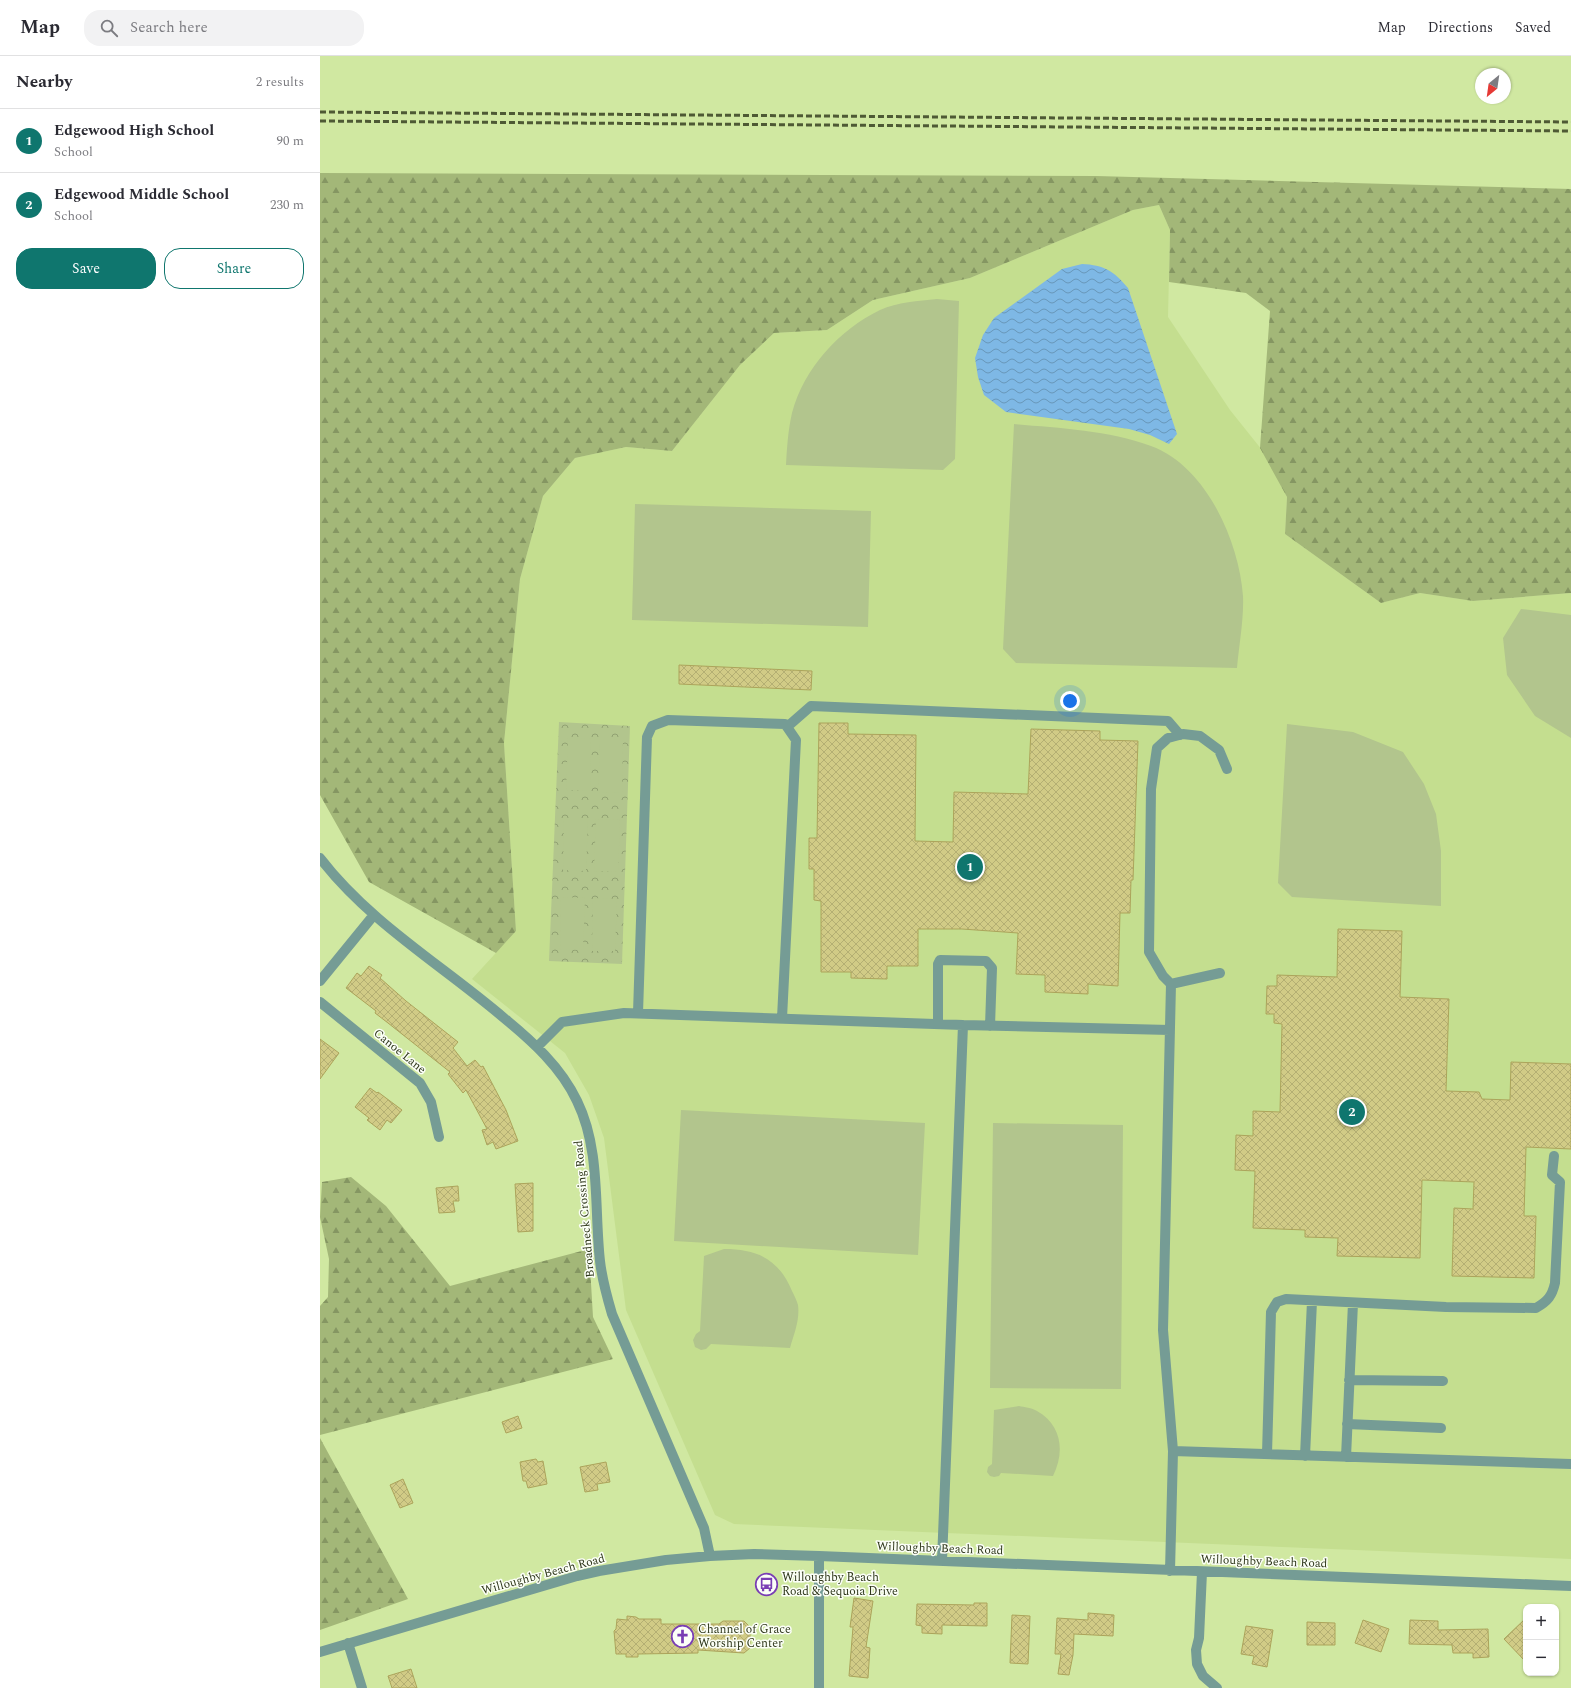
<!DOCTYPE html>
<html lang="en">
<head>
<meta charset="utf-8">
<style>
	:root { --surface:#fff; --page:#f2f2f3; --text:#2b2b33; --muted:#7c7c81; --line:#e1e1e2; --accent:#0f766e }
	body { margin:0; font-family:Spectral,serif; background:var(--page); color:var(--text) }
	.controls { position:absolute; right:12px; bottom:12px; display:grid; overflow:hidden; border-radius:8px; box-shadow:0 1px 3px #0004 }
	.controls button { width:36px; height:36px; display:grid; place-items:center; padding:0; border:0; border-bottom:1px solid var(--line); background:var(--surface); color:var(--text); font:20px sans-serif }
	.compass { position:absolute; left:1155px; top:12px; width:36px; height:36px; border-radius:50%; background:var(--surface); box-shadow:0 1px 3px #0004; rotate:209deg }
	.you { position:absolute; left:750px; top:645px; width:14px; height:14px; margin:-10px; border:3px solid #fff; border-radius:50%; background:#1a73e8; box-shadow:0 0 0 6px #1a73e833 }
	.badge { display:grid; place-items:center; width:26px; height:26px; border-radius:50%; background:var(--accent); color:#fff; font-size:13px; font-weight:700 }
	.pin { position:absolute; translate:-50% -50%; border:2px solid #fff; box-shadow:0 1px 4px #0006 }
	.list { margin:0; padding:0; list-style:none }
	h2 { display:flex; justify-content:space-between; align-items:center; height:52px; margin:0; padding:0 16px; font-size:17px }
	h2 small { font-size:13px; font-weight:400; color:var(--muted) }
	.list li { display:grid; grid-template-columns:26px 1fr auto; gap:12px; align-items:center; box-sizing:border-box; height:64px; padding:0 16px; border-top:1px solid var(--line) }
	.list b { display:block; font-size:15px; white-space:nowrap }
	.list p { margin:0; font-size:13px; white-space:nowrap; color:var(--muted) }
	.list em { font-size:13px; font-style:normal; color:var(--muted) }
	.actions { display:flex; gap:8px; padding:12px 16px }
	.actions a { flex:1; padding:9px 0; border:1px solid var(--accent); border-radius:16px; text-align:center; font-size:14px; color:var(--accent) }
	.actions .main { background:var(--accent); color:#fff }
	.icon { flex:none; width:22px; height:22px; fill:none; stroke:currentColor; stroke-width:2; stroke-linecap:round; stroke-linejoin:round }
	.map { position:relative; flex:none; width:1251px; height:1632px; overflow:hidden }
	header { display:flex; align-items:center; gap:24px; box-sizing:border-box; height:56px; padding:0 20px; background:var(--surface); border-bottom:1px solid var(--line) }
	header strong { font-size:19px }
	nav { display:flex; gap:22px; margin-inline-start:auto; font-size:14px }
	.search { width:280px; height:36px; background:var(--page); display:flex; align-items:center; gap:10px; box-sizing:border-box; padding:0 14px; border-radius:16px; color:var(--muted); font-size:15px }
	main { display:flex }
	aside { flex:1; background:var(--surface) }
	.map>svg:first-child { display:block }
	.built { fill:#c4de8f }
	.forest { fill:url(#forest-firs) }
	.park { fill:url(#park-crowns) }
	.pitch { fill:#b2c58d }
	.water { fill:url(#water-waves) }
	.building { fill:url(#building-cross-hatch); stroke:#aca45b }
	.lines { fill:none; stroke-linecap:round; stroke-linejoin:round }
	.minor { stroke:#759c95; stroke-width:10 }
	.rail { stroke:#4e5934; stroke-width:3; stroke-dasharray:6 3; stroke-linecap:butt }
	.labels { text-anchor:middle; stroke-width:3; stroke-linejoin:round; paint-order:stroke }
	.street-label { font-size:12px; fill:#2f381b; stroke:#fcfff8 }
	.poi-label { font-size:12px; fill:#2f381b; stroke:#fcfff8; text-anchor:start }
</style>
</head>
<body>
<header>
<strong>Map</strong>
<div class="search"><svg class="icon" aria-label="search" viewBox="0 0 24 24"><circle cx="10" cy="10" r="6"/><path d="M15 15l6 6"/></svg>Search here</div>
<nav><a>Map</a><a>Directions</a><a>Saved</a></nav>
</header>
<main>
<aside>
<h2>Nearby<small>2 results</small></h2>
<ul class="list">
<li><span class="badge">1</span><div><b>Edgewood High School</b><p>School</p></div><em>90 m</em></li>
<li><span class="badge">2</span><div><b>Edgewood Middle School</b><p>School</p></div><em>230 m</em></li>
</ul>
<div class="actions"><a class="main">Save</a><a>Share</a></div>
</aside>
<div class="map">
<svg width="1251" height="1632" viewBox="0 0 1251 1632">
	<defs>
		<pattern id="forest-firs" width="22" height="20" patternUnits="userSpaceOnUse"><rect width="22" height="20" fill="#a3b778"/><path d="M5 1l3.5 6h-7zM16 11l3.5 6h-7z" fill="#859662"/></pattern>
		<pattern id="park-crowns" width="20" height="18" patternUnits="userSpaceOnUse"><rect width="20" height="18" fill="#b2c58d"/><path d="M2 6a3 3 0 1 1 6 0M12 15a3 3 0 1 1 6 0" fill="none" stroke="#91a172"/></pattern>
		<pattern id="water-waves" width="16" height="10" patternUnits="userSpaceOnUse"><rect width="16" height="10" fill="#7eb8e5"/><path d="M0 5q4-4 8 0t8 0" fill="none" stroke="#6897b9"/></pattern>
		<pattern id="building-cross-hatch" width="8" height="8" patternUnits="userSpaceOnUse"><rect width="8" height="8" fill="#d1cb86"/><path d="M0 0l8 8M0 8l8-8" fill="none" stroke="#b4af73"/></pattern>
	</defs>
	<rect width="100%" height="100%" fill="#d0e8a1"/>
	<path class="built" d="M 839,149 L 850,174 L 848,261 L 910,354 L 946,399 L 967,441 L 965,478 L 1061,547 L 1100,537 L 1153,545 L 1251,537 L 1251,1503 L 414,1468 L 395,1459 L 306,1254 L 284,1082 L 269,1039 L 245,997 L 152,923 L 196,875 L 184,687 L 200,523 L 223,440 L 255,402 L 306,391 L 352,395 L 420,309 L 454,277 L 507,274 L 553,244 L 650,222 L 813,154 Z"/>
	<path class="forest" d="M 0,117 L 776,120 L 1251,133 L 1251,537 L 1153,545 L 1100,537 L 1061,547 L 965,478 L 967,441 L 940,392 L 950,255 L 926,237 L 849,226 L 850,174 L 839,149 L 813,154 L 650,222 L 553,244 L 507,274 L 454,277 L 420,309 L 352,395 L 306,391 L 255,402 L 223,440 L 200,523 L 184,687 L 196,875 L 176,897 L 49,826 L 0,739 Z
		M 31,1121 L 66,1150 L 130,1230 L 269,1193 L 273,1261 L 293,1303 L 0,1379 L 0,1250 L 8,1241 L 9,1203 L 0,1161 L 2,1126 Z
		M 0,1382 L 88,1543 L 0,1574 Z"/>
	<path class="park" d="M 239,666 L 310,670 L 302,908 L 229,905 Z"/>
	<path class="pitch" d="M 617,243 L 639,245 L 635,403 L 623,414 L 466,409 C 467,392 468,374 472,357 C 484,312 519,274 560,254 C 578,246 598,245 617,243 Z
		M 694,368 C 739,372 788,374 831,390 C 886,410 919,485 923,540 C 924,563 919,589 917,612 L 696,607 L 683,593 Z
		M 315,448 L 551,455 L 548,571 L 312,564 Z
		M 1201,553 L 1251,559 L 1251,682 L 1215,660 L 1187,619 L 1183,582 Z
		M 967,668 L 1033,676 L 1083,696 L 1104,728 L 1116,758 L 1121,795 L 1121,850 L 972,841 L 958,827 Z
		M 248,682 L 271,683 L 270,735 L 246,734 Z
		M 280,684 L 303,684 L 302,737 L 278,736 Z
		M 244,762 L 268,762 L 266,815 L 243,814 Z
		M 276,763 L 300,764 L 298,816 L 274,815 Z
		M 241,841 L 265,842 L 263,894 L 240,893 Z
		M 273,842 L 297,843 L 295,895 L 272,895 Z
		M 361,1054 L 605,1067 L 598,1199 L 354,1185 Z
		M 673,1067 L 803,1069 L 801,1333 L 670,1332 Z
		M 404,1193 C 437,1193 459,1203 472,1235 C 474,1239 477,1245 478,1249 C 480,1264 474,1278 470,1292 L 391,1288 L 386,1293 L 381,1294 L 375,1291 L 373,1284 L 376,1278 L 380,1275 L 384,1200 Z
		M 699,1350 C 704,1351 712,1352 717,1355 C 742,1369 745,1396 733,1420 L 681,1417 L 679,1420 L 674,1421 L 670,1420 L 667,1416 L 668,1411 L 672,1408 L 674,1354 Z"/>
	<path class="water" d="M 762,208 C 784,209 794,215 808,232 L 857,378 L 849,388 L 830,379 L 809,373 L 686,356 L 664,339 L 658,321 L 655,302 L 663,279 L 674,262 L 742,213 Z"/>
	<path class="building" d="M 359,609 L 492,615 L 491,634 L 359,628 Z
		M 499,667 L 528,667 L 528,678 L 596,679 L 595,785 L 633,786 L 634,736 L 708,738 L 711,673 L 780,675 L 780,684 L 818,685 L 813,824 L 811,824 L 810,857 L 800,857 L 798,930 L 768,928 L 768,938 L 725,936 L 725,919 L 696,918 L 698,877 L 642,873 L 598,873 L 598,910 L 567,910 L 567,923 L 531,922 L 531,916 L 501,916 L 501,845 L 494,844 L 494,813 L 489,813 L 489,782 L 497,782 Z
		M 1018,873 L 1082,875 L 1080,941 L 1129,943 L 1126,1035 L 1159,1036 L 1162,1043 L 1190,1044 L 1191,1006 L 1251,1008 L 1251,1093 L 1206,1091 L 1204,1160 L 1216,1160 L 1214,1222 L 1132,1220 L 1134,1152 L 1153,1153 L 1154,1126 L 1102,1124 L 1100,1202 L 1017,1200 L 1018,1182 L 985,1181 L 985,1174 L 933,1172 L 935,1115 L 915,1114 L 916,1079 L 933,1080 L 933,1055 L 960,1056 L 962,968 L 954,967 L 954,958 L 946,958 L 947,930 L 957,930 L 957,919 L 1017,921 Z
		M 49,910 L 62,919 L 60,922 L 86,945 L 138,986 L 133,992 L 147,1010 L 155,1004 L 161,1011 L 163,1010 L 186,1054 L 198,1085 L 176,1093 L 173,1086 L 167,1089 L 162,1074 L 167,1073 L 146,1034 L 143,1037 L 128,1018 L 130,1016 L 68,967 L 55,957 L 56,955 L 26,932 L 37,917 L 41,920 Z
		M 0,983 L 19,997 L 0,1023 Z
		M 50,1032 L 57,1037 L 58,1036 L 82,1054 L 71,1067 L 67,1064 L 60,1074 L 47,1064 L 49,1062 L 35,1051 Z
		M 213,1127 L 213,1175 L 198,1176 L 195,1128 Z
		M 138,1130 L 139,1145 L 133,1145 L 135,1156 L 119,1157 L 116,1132 Z
		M 198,1360 L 202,1372 L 186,1377 L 182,1366 Z
		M 216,1403 L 218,1406 L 223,1405 L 227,1428 L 208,1432 L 206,1425 L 203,1425 L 200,1406 Z
		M 286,1406 L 290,1426 L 277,1428 L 278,1434 L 265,1436 L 260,1411 Z
		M 83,1423 L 93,1447 L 80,1452 L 70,1429 Z
		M 534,1542 L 553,1545 L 546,1591 L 550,1592 L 548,1622 L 529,1620 L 533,1571 L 530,1571 Z
		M 654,1547 L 667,1547 L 667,1570 L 622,1569 L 622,1578 L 602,1577 L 602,1570 L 596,1569 L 597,1548 L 654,1549 Z
		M 768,1557 L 794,1559 L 793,1580 L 754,1578 L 753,1599 L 749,1619 L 738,1618 L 741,1598 L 735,1598 L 737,1562 L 768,1564 Z
		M 692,1559 L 710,1560 L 708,1608 L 690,1607 Z
		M 307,1560 L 316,1561 L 319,1563 L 341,1563 L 341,1568 L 399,1568 L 403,1565 L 424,1565 L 430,1571 L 430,1592 L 424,1597 L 378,1594 L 378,1597 L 318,1598 L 318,1601 L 306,1601 L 306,1598 L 296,1598 L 294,1575 L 296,1573 L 297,1563 L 307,1564 Z
		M 1206,1562 L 1206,1606 L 1184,1583 Z
		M 1043,1564 L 1069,1573 L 1061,1596 L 1035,1587 Z
		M 1090,1564 L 1118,1565 L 1118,1574 L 1168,1573 L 1169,1601 L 1153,1602 L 1153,1597 L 1133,1597 L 1132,1589 L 1089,1588 Z
		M 987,1566 L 1015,1567 L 1015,1589 L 987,1589 Z
		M 926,1570 L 953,1574 L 947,1611 L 932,1608 L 934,1600 L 921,1598 Z
		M 91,1613 L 97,1632 L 72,1632 L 68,1620 Z"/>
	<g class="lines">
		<path class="minor" d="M 467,671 L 491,650 L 848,665 L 860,679
			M 0,802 C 50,867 122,909 184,962 C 212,985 241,1011 257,1045 C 281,1094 274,1152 280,1205 C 282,1223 287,1241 292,1258 L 384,1472 L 390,1500
			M 0,925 L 53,860
			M 851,928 L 900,917
			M 0,946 L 100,1027 L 111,1046 L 119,1081
			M 318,957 L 327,681 L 332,670 L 348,664 L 465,668 L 476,684 L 462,962
			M 618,968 L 618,908 L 620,904 L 666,905 L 672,912 L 670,970
			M 217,991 L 242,966 L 304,957 L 643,969 L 850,974
			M 1029,1324 L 1123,1325
			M 1027,1368 L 1121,1372
			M 853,1395 L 1251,1408
			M 947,1398 L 951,1256 L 957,1246 L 966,1243 L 1126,1251 L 1216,1252 C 1228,1245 1232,1240 1235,1227 L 1240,1126 L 1232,1119 L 1234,1100
			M 985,1400 L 992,1245
			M 1026,1401 L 1033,1247
			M 622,1505 L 643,969
			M 850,1515 L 853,1395 L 843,1274 L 851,928 L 843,920 L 829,896 L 831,733 L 837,692 L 848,682 L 863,678 L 880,680 L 899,694 L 907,713
			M 882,1516 L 879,1582 L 876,1594 L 877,1608 L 883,1620 L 897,1632
			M 28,1587 L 42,1632
			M 0,1596 L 257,1520 L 279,1515 L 346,1504 L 390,1500 L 434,1498 L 499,1500 L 1251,1530
			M 499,1632 L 499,1500"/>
		<path class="rail" d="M 0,56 L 1251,66
			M 0,65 L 1251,75"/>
	</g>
	<defs>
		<symbol id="bus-ring" viewBox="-11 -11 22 22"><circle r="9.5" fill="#fcfff8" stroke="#793eb4" stroke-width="1.5"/><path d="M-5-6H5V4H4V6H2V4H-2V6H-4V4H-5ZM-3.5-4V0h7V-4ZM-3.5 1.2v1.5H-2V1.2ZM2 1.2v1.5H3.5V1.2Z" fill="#793eb4"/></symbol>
		<symbol id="church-ring" viewBox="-11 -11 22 22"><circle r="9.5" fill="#fcfff8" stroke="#793eb4" stroke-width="1.5"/><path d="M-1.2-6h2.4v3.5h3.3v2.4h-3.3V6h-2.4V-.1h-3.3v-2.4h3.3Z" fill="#793eb4"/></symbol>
	</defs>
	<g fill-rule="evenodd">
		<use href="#bus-ring" x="434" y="1516" width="25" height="25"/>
		<use href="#church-ring" x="350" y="1568" width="25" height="25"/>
	</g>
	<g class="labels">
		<g class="street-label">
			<text transform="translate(80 995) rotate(39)" y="4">Canoe Lane</text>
			<text transform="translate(264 1153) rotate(-95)" y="4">Broadneck Crossing Road</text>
			<text transform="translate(620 1492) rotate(2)" y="4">Willoughby Beach Road</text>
			<text transform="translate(944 1505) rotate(2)" y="4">Willoughby Beach Road</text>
			<text transform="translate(223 1518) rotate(-15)" y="4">Willoughby Beach Road</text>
		</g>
		<g class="poi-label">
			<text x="462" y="1525">Willoughby Beach<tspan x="462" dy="14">Road &amp; Sequoia Drive</tspan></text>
			<text x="378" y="1577">Channel of Grace<tspan x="378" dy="14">Worship Center</tspan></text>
		</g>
	</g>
</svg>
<div class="controls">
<button>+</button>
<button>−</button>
</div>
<svg class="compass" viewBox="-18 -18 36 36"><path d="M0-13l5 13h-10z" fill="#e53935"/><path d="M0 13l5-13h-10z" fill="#7c7c81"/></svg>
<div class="you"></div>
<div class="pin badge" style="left:650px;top:811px">1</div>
<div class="pin badge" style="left:1032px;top:1056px">2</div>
</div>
</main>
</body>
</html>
